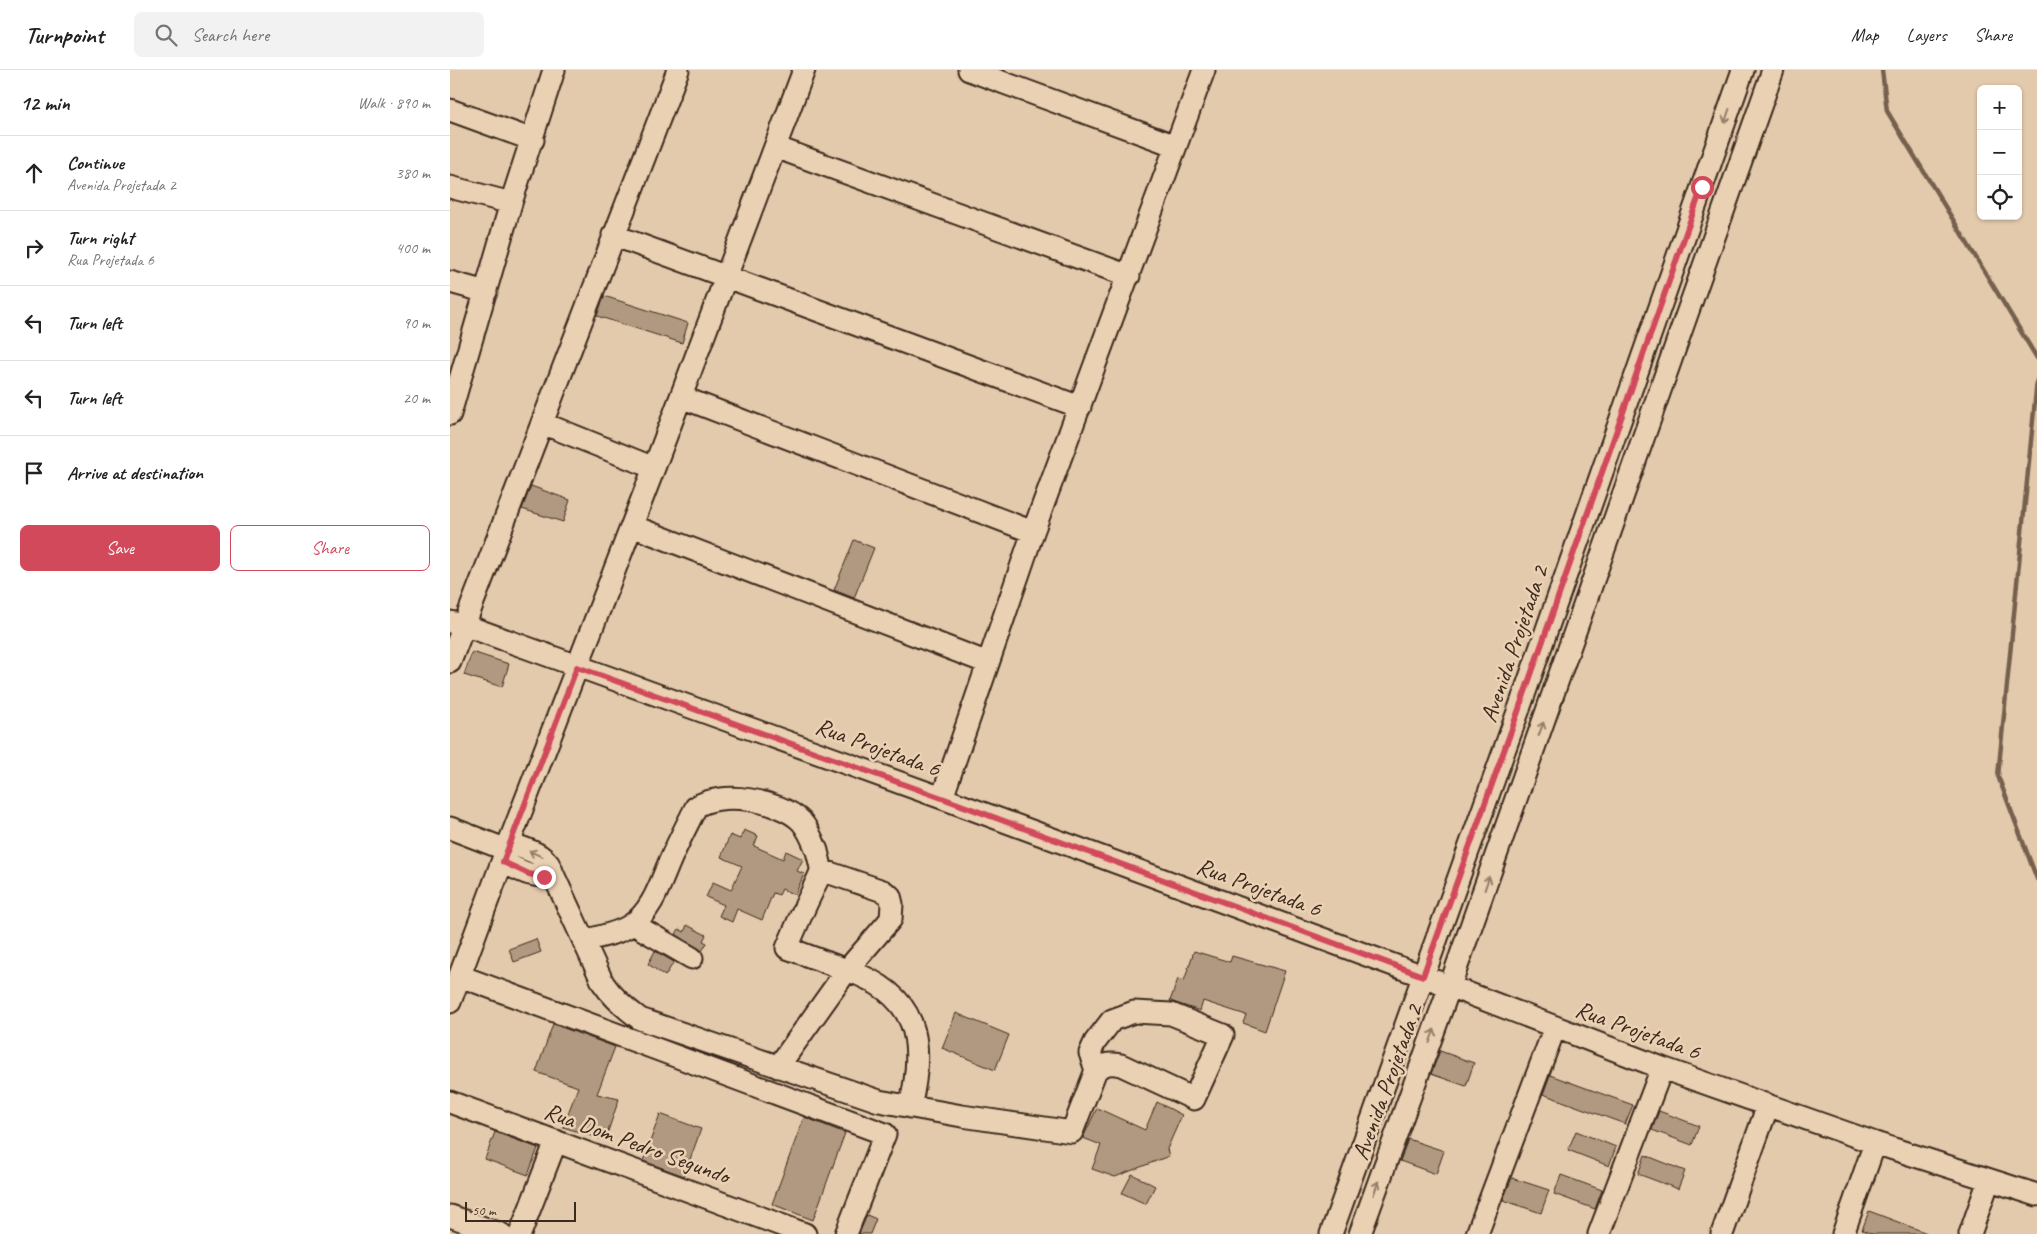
<!DOCTYPE html>
<html lang="en">
<head>
<meta charset="utf-8">
<style>
	:root { --surface:#fff; --page:#f2f2f2; --text:#222; --muted:#767676; --line:#e0e0e0; --accent:#d1495b }
	body { margin:0; font-family:Caveat,sans-serif; background:var(--page); color:var(--text) }
	.controls { position:absolute; right:15px; top:15px; display:grid; overflow:hidden; border-radius:8px; box-shadow:0 1px 4px #0004 }
	.controls button { width:45px; height:45px; display:grid; place-items:center; padding:0; border:0; border-bottom:1px solid var(--line); background:var(--surface); color:var(--text); font:25px sans-serif }
	.scale { position:absolute; left:15px; bottom:12px; width:111px; box-sizing:border-box; padding-left:5px; border:2px solid #3b2a1e; border-top:0; font-size:14px; line-height:18px; white-space:nowrap; color:#3b2a1e; -webkit-text-stroke:4px #ebd1b3; paint-order:stroke }
	.stop { position:absolute; width:15px; height:15px; margin:-11px; border:4px solid #d1495b; border-radius:50%; background:#fff }
	.stop.end { background:#d1495b; border-color:#fff; box-shadow:0 1px 5px #0008 }
	.list { margin:0; padding:0; list-style:none }
	h2 { display:flex; justify-content:space-between; align-items:center; height:65px; margin:0; padding:0 20px; font-size:21px }
	h2 small { font-size:16px; font-weight:400; color:var(--muted) }
	.list li { display:grid; grid-template-columns:32px 1fr auto; gap:15px; align-items:center; box-sizing:border-box; height:75px; padding:0 20px; border-top:1px solid var(--line) }
	.list b { display:block; font-size:19px; white-space:nowrap }
	.list p { margin:0; font-size:16px; white-space:nowrap; color:var(--muted) }
	.list em { font-size:16px; font-style:normal; color:var(--muted) }
	.actions { display:flex; gap:10px; padding:15px 20px }
	.actions a { flex:1; padding:11px 0; border:1px solid var(--accent); border-radius:8px; text-align:center; font-size:18px; color:var(--accent) }
	.actions .main { background:var(--accent); color:#fff }
	.icon { flex:none; width:28px; height:28px; fill:none; stroke:currentColor; stroke-width:2; stroke-linecap:round; stroke-linejoin:round }
	.map { position:relative; flex:none; width:1587px; height:1164px; overflow:hidden }
	header { display:flex; align-items:center; gap:30px; box-sizing:border-box; height:70px; padding:0 25px; background:var(--surface); border-bottom:1px solid var(--line) }
	header strong { font-size:24px }
	nav { display:flex; gap:28px; margin-inline-start:auto; font-size:18px }
	.search { width:350px; height:45px; background:var(--page); display:flex; align-items:center; gap:12px; box-sizing:border-box; padding:0 18px; border-radius:8px; color:var(--muted); font-size:19px }
	main { display:flex }
	aside { flex:1; background:var(--surface) }
	.map>svg:first-child { display:block }
	.lines { fill:none; stroke-linecap:round; stroke-linejoin:round }
	.stream { stroke:#74614e; stroke-width:4.5 }
	.building { fill:#b09980; stroke:#3b2a1e }
	.minor-casing { stroke:#3b2a1e; stroke-width:25 }
	.minor { stroke:#ebd1b3; stroke-width:21 }
	.oneway { stroke:#937e68 }
	.route { stroke:#d1495b; stroke-width:6 }
	.labels { text-anchor:middle; stroke-width:5; stroke-linejoin:round; paint-order:stroke }
	.street-label { font-size:24px; fill:#3b2a1e; stroke:#ebd1b3 }
</style>
</head>
<body>
<header>
<strong>Turnpoint</strong>
<div class="search"><svg class="icon" aria-label="search" viewBox="0 0 24 24"><circle cx="10" cy="10" r="6"/><path d="M15 15l6 6"/></svg>Search here</div>
<nav><a>Map</a><a>Layers</a><a>Share</a></nav>
</header>
<main>
<aside>
<h2>12 min<small>Walk · 890 m</small></h2>
<ul class="list">
<li><svg class="icon" aria-label="ahead" viewBox="0 0 24 24"><path d="M12 20V5M6 11l6-6 6 6"/></svg><div><b>Continue</b><p>Avenida Projetada 2</p></div><em>380 m</em></li>
<li><svg class="icon" aria-label="right" viewBox="0 0 24 24"><path d="M7 20v-9h11M14 6l5 5-5 5"/></svg><div><b>Turn right</b><p>Rua Projetada 6</p></div><em>400 m</em></li>
<li><svg class="icon" aria-label="left" viewBox="0 0 24 24"><path d="M17 20v-9H6M10 6l-5 5 5 5"/></svg><div><b>Turn left</b></div><em>90 m</em></li>
<li><svg class="icon" aria-label="left" viewBox="0 0 24 24"><path d="M17 20v-9H6M10 6l-5 5 5 5"/></svg><div><b>Turn left</b></div><em>20 m</em></li>
<li><svg class="icon" aria-label="arrive" viewBox="0 0 24 24"><path d="M6 21V4h12l-3 4 3 4H6"/></svg><div><b>Arrive at destination</b></div></li>
</ul>
<div class="actions"><a class="main">Save</a><a>Share</a></div>
</aside>
<div class="map">
<svg width="1587" height="1164" viewBox="0 0 1587 1164">
	<rect width="100%" height="100%" fill="#e4caad"/>
	<filter id="ink" filterUnits="userSpaceOnUse"><feTurbulence type="fractalNoise" baseFrequency=".02" numOctaves="2"/><feDisplacementMap in="SourceGraphic" scale="10" xChannelSelector="R" yChannelSelector="G"/><feConvolveMatrix kernelMatrix="1 2 1 2 8 2 1 2 1" color-interpolation-filters="sRGB"/></filter>
	<g filter="url(#ink)">
		<g class="lines">
			<path class="stream" d="M 1432,0 L 1437,41 L 1587,288
				M 1587,310 L 1548,706 L 1587,809"/>
		</g>
		<path class="building" d="M 154,226 L 238,253 L 232,273 L 147,246 Z
			M 81,416 L 120,430 L 113,452 L 72,439 Z
			M 404,470 L 424,478 L 404,528 L 384,520 Z
			M 22,582 L 59,594 L 52,617 L 14,605 Z
			M 294,760 L 308,766 L 304,776 L 333,789 L 336,781 L 353,789 L 347,801 L 354,804 L 345,825 L 332,819 L 329,825 L 323,823 L 312,850 L 287,839 L 282,852 L 269,846 L 274,835 L 256,827 L 263,812 L 281,820 L 292,796 L 271,787 L 280,765 L 290,769 Z
			M 237,855 L 256,865 L 253,871 L 257,873 L 252,881 L 226,864 L 229,859 L 234,862 Z
			M 86,869 L 91,882 L 64,892 L 59,879 Z
			M 205,881 L 224,892 L 215,906 L 198,894 Z
			M 744,881 L 780,892 L 782,886 L 835,901 L 815,961 L 793,953 L 796,945 L 753,931 L 750,941 L 720,931 L 728,909 L 734,911 Z
			M 506,943 L 559,965 L 545,1000 L 492,978 Z
			M 103,954 L 165,977 L 147,1024 L 169,1029 L 155,1070 L 113,1057 L 128,1017 L 86,1002 Z
			M 990,981 L 1024,993 L 1016,1016 L 981,1004 Z
			M 1100,1005 L 1183,1035 L 1175,1054 L 1093,1024 Z
			M 707,1032 L 732,1045 L 717,1079 L 719,1086 L 665,1107 L 642,1099 L 651,1075 L 633,1068 L 647,1038 L 695,1060 Z
			M 1209,1041 L 1249,1056 L 1242,1075 L 1202,1060 Z
			M 210,1044 L 251,1059 L 234,1106 L 193,1091 Z
			M 354,1047 L 395,1063 L 363,1150 L 322,1134 Z
			M 1126,1061 L 1166,1077 L 1159,1096 L 1118,1080 Z
			M 45,1062 L 88,1078 L 78,1105 L 35,1089 Z
			M 958,1069 L 994,1081 L 986,1104 L 950,1091 Z
			M 1195,1085 L 1235,1101 L 1228,1119 L 1188,1104 Z
			M 682,1104 L 705,1116 L 696,1134 L 672,1123 Z
			M 1111,1105 L 1152,1120 L 1145,1139 L 1104,1124 Z
			M 1062,1108 L 1099,1120 L 1091,1143 L 1053,1130 Z
			M 1419,1141 L 1477,1163 L 1477,1164 L 1422,1164 L 1412,1160 Z
			M 417,1145 L 426,1149 L 420,1164 L 409,1164 Z"/>
		<g class="lines">
			<defs>
				<path id="minor" d="M 519,0 L 726,76
					M 0,40 L 83,70
					M 325,77 L 679,206
					M 0,117 L 61,133
					M 163,165 L 630,337
					M 0,212 L 36,222
					M 231,327 L 583,462
					M 0,344 L 61,133 L 104,0
					M 92,353 L 204,398
					M 182,456 L 538,593
					M 0,552 L 14,555 L 492,728 L 973,906 L 1212,998 L 1425,1073 L 1587,1125
					M 0,592 L 228,0
					M 492,728 L 583,462 L 754,0
					M 0,758 L 57,780
					M 59,773 C 77,780 98,783 103,804 L 153,913 C 163,928 175,938 190,949 L 429,1031 L 512,1046 L 622,1062 L 646,1000 C 655,993 661,993 671,995 L 744,1029 L 773,965 L 721,944 L 684,942 L 662,950 L 645,972 L 640,983 L 646,1000
					M 53,792 C 69,800 85,810 103,804
					M 183,854 L 242,888
					M 134,871 C 150,866 168,864 181,855 C 202,841 210,814 219,793 C 227,774 237,755 246,737 C 270,720 330,730 351,751 C 359,760 363,771 367,781 C 368,786 371,795 371,800 C 370,807 364,815 362,822 C 353,840 345,859 337,878 L 397,900 L 441,849 L 442,834 L 440,826 L 433,821 L 371,800
					M 10,906 L 435,1064 L 396,1164
					M 0,932 L 59,773 L 204,398 L 354,0
					M 328,997 L 397,900 C 468,925 476,970 460,1037
					M 0,1032 L 355,1164
					M 0,1146 L 51,1164
					M 70,1164 L 106,1071
					M 881,1164 L 1069,639 L 1293,0
					M 910,1164 L 1000,916 L 1323,0
					M 1027,1164 L 1105,957
					M 1149,1164 L 1212,998
					M 1272,1164 L 1318,1035
					M 1393,1164 L 1425,1073
					M 1520,1164 L 1539,1110"/>
			</defs>
			<use href="#minor" class="minor-casing"/>
			<use href="#minor" class="minor"/>
		</g>
		<defs><path id="oneway-shaft" d="M-6 0H5M1.5-3L5.5 0L1.5 3" fill="none" stroke-width="1.6" stroke-linecap="round" stroke-linejoin="round" transform="scale(1.25)"/></defs>
		<g class="oneway">
			<use href="#oneway-shaft" transform="translate(1277 46) rotate(109)"/>
			<use href="#oneway-shaft" transform="translate(1091 659) rotate(-71)"/>
			<use href="#oneway-shaft" transform="translate(86 784) rotate(-156)"/>
			<use href="#oneway-shaft" transform="translate(1037 813) rotate(-71)"/>
			<use href="#oneway-shaft" transform="translate(982 966) rotate(-70)"/>
			<use href="#oneway-shaft" transform="translate(926 1118) rotate(-70)"/>
		</g>
	</g>
	<g class="lines" filter="url(#ink)">
		<path class="route" d="M 94,807 L 79,804 L 53,792 L 127,597 L 492,728 L 973,906 L 1069,639 L 1252,117"/>
	</g>
	<g class="labels">
		<g class="street-label">
			<text transform="translate(1064 574) rotate(-71)" y="8">Avenida Projetada 2</text>
			<text transform="translate(428 677) rotate(20)" y="8">Rua Projetada 6</text>
			<text transform="translate(809 817) rotate(20)" y="8">Rua Projetada 6</text>
			<text transform="translate(1188 960) rotate(20)" y="8">Rua Projetada 6</text>
			<text transform="translate(937 1012) rotate(-70)" y="8">Avenida Projetada 2</text>
			<text transform="translate(187 1073) rotate(20)" y="8">Rua Dom Pedro Segundo</text>
		</g>
	</g>
</svg>
<div class="controls">
<button>+</button>
<button>−</button>
<button><svg class="icon" aria-label="locate" viewBox="0 0 24 24"><circle cx="12" cy="12" r="6"/><path d="M12 2v4M12 18v4M2 12h4M18 12h4"/></svg></button>
</div>
<div class="scale">50 m</div>
<div class="stop" style="left:1252px;top:117px"></div>
<div class="stop end" style="left:94px;top:807px"></div>
</div>
</main>
</body>
</html>
